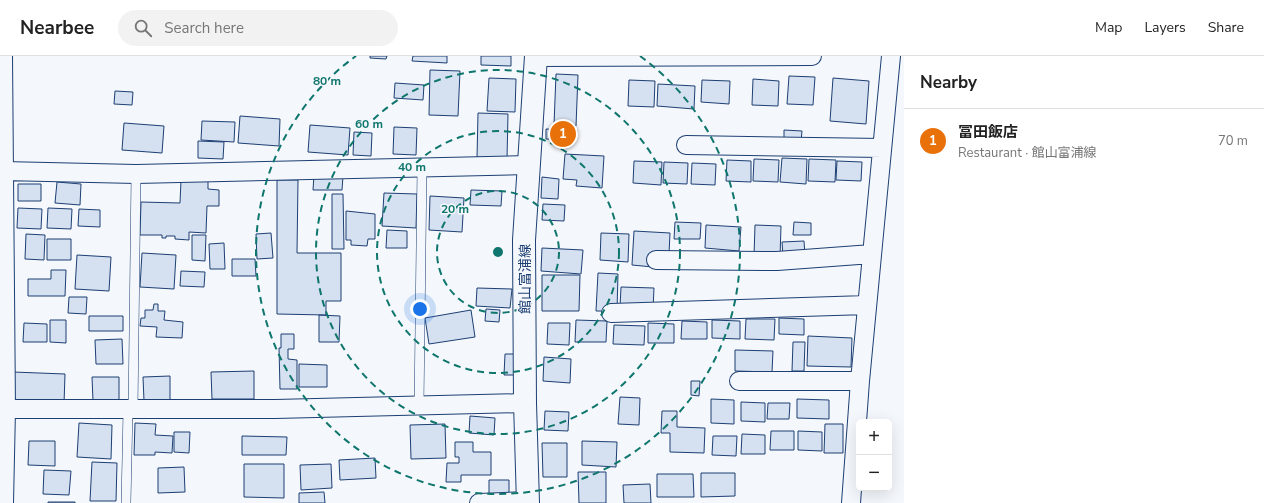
<!DOCTYPE html>
<html lang="en">
<head>
<meta charset="utf-8">
<style>
	:root { --surface:#fff; --page:#f2f2f2; --text:#222; --muted:#767676; --line:#e0e0e0; --accent:#c62828 }
	body { margin:0; font-family:"Nunito Sans","Noto Sans JP",sans-serif; background:var(--page); color:var(--text) }
	.controls { position:absolute; right:12px; bottom:12px; display:grid; overflow:hidden; border-radius:6px; box-shadow:0 4px 16px #0002 }
	.controls button { width:36px; height:36px; display:grid; place-items:center; padding:0; border:0; border-bottom:1px solid var(--line); background:var(--surface); color:var(--text); font:20px sans-serif }
	.you { position:absolute; left:420px; top:253px; width:14px; height:14px; margin:-10px; border:3px solid #fff; border-radius:50%; background:#1a73e8; box-shadow:0 0 0 6px #1a73e833 }
	.badge { display:grid; place-items:center; width:26px; height:26px; border-radius:50%; background:var(--accent); color:#fff; font-size:13px; font-weight:700 }
	.pin { position:absolute; translate:-50% -50%; border:2px solid #fff; box-shadow:0 1px 4px #0006 }
	.list { margin:0; padding:0; list-style:none }
	h2 { display:flex; justify-content:space-between; align-items:center; height:52px; margin:0; padding:0 16px; font-size:17px }
	h2 small { font-size:13px; font-weight:400; color:var(--muted) }
	.list li { display:grid; grid-template-columns:26px 1fr auto; gap:12px; align-items:center; box-sizing:border-box; height:64px; padding:0 16px; border-top:1px solid var(--line) }
	.list b { display:block; font-size:15px; white-space:nowrap }
	.list p { margin:0; font-size:13px; white-space:nowrap; color:var(--muted) }
	.list em { font-size:13px; font-style:normal; color:var(--muted) }
	.icon { flex:none; width:22px; height:22px; fill:none; stroke:currentColor; stroke-width:2; stroke-linecap:round; stroke-linejoin:round }
	.map { position:relative; flex:none; width:904px; height:447px; overflow:hidden }
	header { display:flex; align-items:center; gap:24px; box-sizing:border-box; height:56px; padding:0 20px; background:var(--surface); border-bottom:1px solid var(--line) }
	header strong { font-size:19px }
	nav { display:flex; gap:22px; margin-inline-start:auto; font-size:14px }
	.search { width:280px; height:36px; background:var(--page); display:flex; align-items:center; gap:10px; box-sizing:border-box; padding:0 14px; border-radius:22px; color:var(--muted); font-size:15px }
	main { display:flex }
	aside { flex:1; background:var(--surface) }
	.map>svg:first-child { display:block }
	.building { fill:#d5e0f0; stroke:#1d3f73 }
	.lines { fill:none; stroke-linecap:round; stroke-linejoin:round }
	.lane-casing { stroke:#1d3f73; stroke-width:10 }
	.street-casing { stroke:#1d3f73; stroke-width:20 }
	.secondary-casing { stroke:#1d3f73; stroke-width:24 }
	.lane { stroke:#f4f7fb; stroke-width:9 }
	.street { stroke:#f4f7fb; stroke-width:18 }
	.secondary { stroke:#f4f7fb; stroke-width:22 }
	.ring { fill:none; stroke:#0f766e; stroke-width:2; stroke-dasharray:7 5 }
	.labels { text-anchor:middle; stroke-width:3; stroke-linejoin:round; paint-order:stroke }
	.street-label { font-size:14px; fill:#1d3f73; stroke:#f4f7fb }
	.centre { fill:#0f766e; stroke:#f4f7fb; stroke-width:2 }
	.ring-label { font-size:12px; text-anchor:middle; font-weight:bold; fill:#0f766e; stroke:#f4f7fb; stroke-width:3; stroke-linejoin:round; paint-order:stroke }
</style>
</head>
<body>
<header>
<strong>Nearbee</strong>
<div class="search"><svg class="icon" aria-label="search" viewBox="0 0 24 24"><circle cx="10" cy="10" r="6"/><path d="M15 15l6 6"/></svg>Search here</div>
<nav><a>Map</a><a>Layers</a><a>Share</a></nav>
</header>
<main>
<div class="map">
<svg width="904" height="447" viewBox="0 0 904 447">
	<rect width="100%" height="100%" fill="#f4f7fb"/>
	<path class="building" d="M 370,0 L 387,0 L 386,3 L 370,2 Z
		M 413,0 L 447,0 L 447,7 L 412,5 Z
		M 481,0 L 511,0 L 511,10 L 481,9 Z
		M 430,14 L 460,15 L 458,60 L 429,59 Z
		M 556,18 L 578,19 L 576,70 L 554,69 Z
		M 789,20 L 815,21 L 813,49 L 787,48 Z
		M 489,22 L 516,23 L 515,56 L 487,55 Z
		M 833,22 L 869,25 L 866,68 L 830,65 Z
		M 753,23 L 779,25 L 778,50 L 752,49 Z
		M 629,24 L 655,25 L 654,51 L 628,50 Z
		M 702,24 L 730,25 L 729,48 L 701,46 Z
		M 395,27 L 424,29 L 423,44 L 394,42 Z
		M 658,28 L 695,30 L 694,53 L 657,50 Z
		M 115,35 L 133,36 L 132,49 L 114,48 Z
		M 478,57 L 508,58 L 507,103 L 477,102 Z
		M 240,60 L 280,63 L 279,90 L 238,87 Z
		M 202,65 L 235,66 L 234,86 L 201,84 Z
		M 124,67 L 164,70 L 162,97 L 122,94 Z
		M 310,69 L 350,72 L 348,99 L 308,96 Z
		M 394,71 L 417,72 L 416,99 L 393,98 Z
		M 546,73 L 577,74 L 576,84 L 546,83 Z
		M 784,74 L 802,75 L 801,86 L 784,85 Z
		M 354,76 L 372,77 L 371,100 L 353,99 Z
		M 198,85 L 224,86 L 223,103 L 198,102 Z
		M 565,98 L 604,100 L 602,132 L 576,130 L 577,124 L 563,123 Z
		M 782,102 L 807,103 L 806,128 L 780,126 Z
		M 754,103 L 779,104 L 778,126 L 753,125 Z
		M 809,103 L 836,104 L 835,126 L 808,125 Z
		M 727,104 L 751,105 L 751,126 L 726,125 Z
		M 634,105 L 662,106 L 661,129 L 633,127 Z
		M 837,105 L 862,106 L 861,125 L 836,124 Z
		M 664,106 L 688,107 L 687,128 L 663,127 Z
		M 692,107 L 716,108 L 715,129 L 691,128 Z
		M 314,119 L 343,120 L 342,134 L 313,134 Z
		M 542,121 L 559,123 L 558,143 L 541,142 Z
		M 181,124 L 208,125 L 208,133 L 219,134 L 219,150 L 207,150 L 206,177 L 189,176 L 189,184 L 175,183 L 175,180 L 166,180 L 166,182 L 162,182 L 162,179 L 140,179 L 141,146 L 180,147 Z
		M 277,124 L 298,124 L 297,197 L 341,197 L 341,245 L 326,245 L 326,259 L 277,258 Z
		M 57,126 L 81,128 L 80,149 L 55,147 Z
		M 18,128 L 41,128 L 41,145 L 18,145 Z
		M 471,134 L 502,135 L 501,150 L 470,149 Z
		M 384,137 L 417,138 L 416,172 L 382,170 Z
		M 332,138 L 343,138 L 344,193 L 332,193 Z
		M 430,140 L 464,142 L 462,176 L 429,174 Z
		M 543,148 L 565,149 L 564,165 L 542,164 Z
		M 18,152 L 42,153 L 41,173 L 17,172 Z
		M 48,152 L 72,153 L 71,173 L 47,172 Z
		M 79,153 L 100,154 L 100,171 L 78,170 Z
		M 346,155 L 375,158 L 375,183 L 368,183 L 367,190 L 351,189 L 351,184 L 346,184 Z
		M 675,166 L 701,167 L 700,183 L 674,183 Z
		M 794,166 L 811,167 L 811,179 L 793,179 Z
		M 706,169 L 741,171 L 739,195 L 705,192 Z
		M 755,169 L 781,170 L 780,201 L 754,200 Z
		M 387,174 L 407,175 L 407,192 L 386,192 Z
		M 634,175 L 670,177 L 669,198 L 653,211 L 632,209 Z
		M 271,177 L 273,202 L 257,203 L 256,178 Z
		M 601,177 L 629,178 L 628,206 L 600,204 Z
		M 26,178 L 45,179 L 44,204 L 25,203 Z
		M 192,179 L 206,179 L 205,205 L 192,204 Z
		M 47,183 L 71,183 L 71,204 L 47,204 Z
		M 804,185 L 805,199 L 783,200 L 782,186 Z
		M 224,187 L 225,213 L 210,213 L 209,188 Z
		M 542,192 L 583,194 L 581,218 L 541,215 Z
		M 142,197 L 176,199 L 174,233 L 140,231 Z
		M 77,199 L 111,201 L 109,235 L 75,233 Z
		M 232,203 L 255,203 L 256,220 L 232,220 Z
		M 51,214 L 66,214 L 65,240 L 28,240 L 28,223 L 51,223 Z
		M 181,215 L 205,216 L 204,231 L 180,230 Z
		M 598,217 L 618,218 L 617,255 L 596,255 Z
		M 542,219 L 580,219 L 579,255 L 542,255 Z
		M 621,231 L 654,232 L 653,253 L 620,251 Z
		M 477,232 L 512,233 L 510,252 L 476,250 Z
		M 69,241 L 87,241 L 86,258 L 68,257 Z
		M 154,248 L 158,248 L 158,255 L 165,255 L 164,264 L 183,266 L 182,282 L 156,281 L 157,271 L 140,270 L 141,262 L 145,262 L 145,254 L 153,254 Z
		M 486,253 L 500,254 L 499,266 L 485,265 Z
		M 471,254 L 475,281 L 429,288 L 425,262 Z
		M 319,259 L 340,260 L 339,286 L 319,286 Z
		M 89,260 L 123,260 L 123,275 L 89,275 Z
		M 779,262 L 804,263 L 804,279 L 779,278 Z
		M 746,263 L 775,263 L 774,284 L 745,283 Z
		M 50,264 L 66,264 L 66,287 L 50,286 Z
		M 576,264 L 607,265 L 606,286 L 575,286 Z
		M 712,264 L 740,265 L 740,283 L 712,282 Z
		M 682,265 L 707,266 L 707,283 L 681,283 Z
		M 24,267 L 47,268 L 47,286 L 23,286 Z
		M 548,267 L 570,267 L 569,289 L 547,288 Z
		M 648,267 L 674,268 L 674,287 L 648,287 Z
		M 614,269 L 645,270 L 644,289 L 613,288 Z
		M 281,278 L 294,278 L 294,293 L 288,293 L 288,303 L 297,304 L 297,333 L 280,333 L 279,292 L 281,292 Z
		M 808,280 L 852,282 L 851,311 L 807,310 Z
		M 122,283 L 123,308 L 96,308 L 95,284 Z
		M 793,286 L 805,286 L 804,315 L 792,315 Z
		M 735,294 L 773,295 L 772,316 L 735,315 Z
		M 505,298 L 515,298 L 514,319 L 504,319 Z
		M 544,301 L 571,303 L 570,327 L 543,325 Z
		M 299,308 L 327,309 L 327,331 L 299,331 Z
		M 254,315 L 254,343 L 212,343 L 211,316 Z
		M 13,316 L 65,318 L 64,348 L 12,347 Z
		M 170,320 L 170,345 L 144,345 L 143,321 Z
		M 92,321 L 119,321 L 119,345 L 93,345 Z
		M 691,325 L 700,325 L 699,340 L 691,339 Z
		M 620,341 L 640,342 L 639,369 L 618,368 Z
		M 711,343 L 734,344 L 734,368 L 711,367 Z
		M 797,343 L 829,344 L 829,363 L 797,362 Z
		M 741,346 L 765,347 L 765,366 L 741,365 Z
		M 768,347 L 790,347 L 789,363 L 767,363 Z
		M 545,355 L 569,356 L 568,375 L 544,374 Z
		M 662,355 L 677,355 L 677,371 L 705,372 L 704,397 L 670,396 L 670,377 L 661,377 Z
		M 470,360 L 495,362 L 494,379 L 469,377 Z
		M 79,367 L 112,369 L 111,403 L 77,401 Z
		M 135,367 L 156,368 L 155,379 L 173,380 L 172,397 L 155,396 L 155,399 L 134,399 Z
		M 445,368 L 446,402 L 411,403 L 410,369 Z
		M 825,368 L 843,368 L 843,397 L 824,397 Z
		M 771,375 L 794,375 L 794,394 L 770,394 Z
		M 798,375 L 822,376 L 822,395 L 798,394 Z
		M 174,376 L 190,376 L 189,397 L 174,396 Z
		M 742,378 L 765,379 L 765,398 L 741,398 Z
		M 242,380 L 287,381 L 286,399 L 242,399 Z
		M 713,380 L 737,380 L 736,400 L 712,399 Z
		M 29,385 L 55,385 L 55,410 L 28,409 Z
		M 582,385 L 617,386 L 616,411 L 582,409 Z
		M 455,386 L 473,386 L 473,396 L 491,396 L 491,419 L 461,419 L 461,426 L 446,426 L 447,407 L 459,407 L 459,401 L 455,401 Z
		M 542,387 L 567,387 L 567,421 L 543,421 Z
		M 375,402 L 376,422 L 340,424 L 339,404 Z
		M 92,406 L 117,407 L 116,445 L 90,445 Z
		M 244,408 L 284,408 L 284,442 L 244,441 Z
		M 331,408 L 332,432 L 301,434 L 300,409 Z
		M 184,411 L 185,436 L 158,437 L 158,412 Z
		M 44,414 L 71,415 L 69,439 L 43,438 Z
		M 578,416 L 606,416 L 606,447 L 579,447 Z
		M 701,417 L 735,417 L 735,440 L 701,441 Z
		M 657,418 L 693,418 L 694,441 L 657,441 Z
		M 489,424 L 509,424 L 509,439 L 489,439 Z
		M 650,428 L 651,447 L 624,447 L 623,429 Z
		M 324,436 L 325,447 L 299,447 L 299,437 Z
		M 48,446 L 75,446 L 75,447 L 48,447 Z"/>
	<g class="lines">
		<defs>
			<path id="lane" d="M 419,350 L 422,111
				M 133,354 L 136,118
				M 126,447 L 128,354"/>
			<path id="street" d="M 3,0 L 6,353 L 4,447
				M 536,1 L 812,0
				M 686,89 L 882,92
				M 3,115 L 136,118 L 528,109
				M 656,204 L 777,205 L 872,198
				M 611,257 L 867,249
				M 739,325 L 860,325
				M 6,353 L 275,353 L 525,347
				M 479,447 L 528,445
				M 851,447 L 860,325 L 891,0"/>
			<path id="secondary" d="M 528,447 L 525,347 L 524,184 L 536,0"/>
		</defs>
		<use href="#lane" class="lane-casing"/>
		<use href="#street" class="street-casing"/>
		<use href="#secondary" class="secondary-casing"/>
		<use href="#lane" class="lane"/>
		<use href="#street" class="street"/>
		<use href="#secondary" class="secondary"/>
	</g>
	<g class="ring">
		<circle cx="498" cy="196" r="61"/>
		<circle cx="498" cy="196" r="121"/>
		<circle cx="498" cy="196" r="182"/>
		<path d="M640 0A242 242 0 1 1 356 0"/>
	</g>
	<g class="labels">
		<g class="street-label">
			<text transform="translate(525 223) rotate(-90)" y="5">館山富浦線</text>
		</g>
	</g>
	<circle cx="498" cy="196" r="6" class="centre"/>
	<g class="ring-label">
		<text x="327" y="29">80 m</text>
		<text x="369" y="72">60 m</text>
		<text x="412" y="115">40 m</text>
		<text x="455" y="157">20 m</text>
	</g>
</svg>
<div class="controls">
<button>+</button>
<button>−</button>
</div>
<div class="you"></div>
<div class="pin badge" style="left:563px;top:78px;background:#e8710a">1</div>
</div>
<aside>
<h2>Nearby<small></small></h2>
<ul class="list">
<li><span class="badge" style="background:#e8710a">1</span><div><b>冨田飯店</b><p>Restaurant · 館山富浦線</p></div><em>70 m</em></li>
</ul>
</aside>
</main>
</body>
</html>
